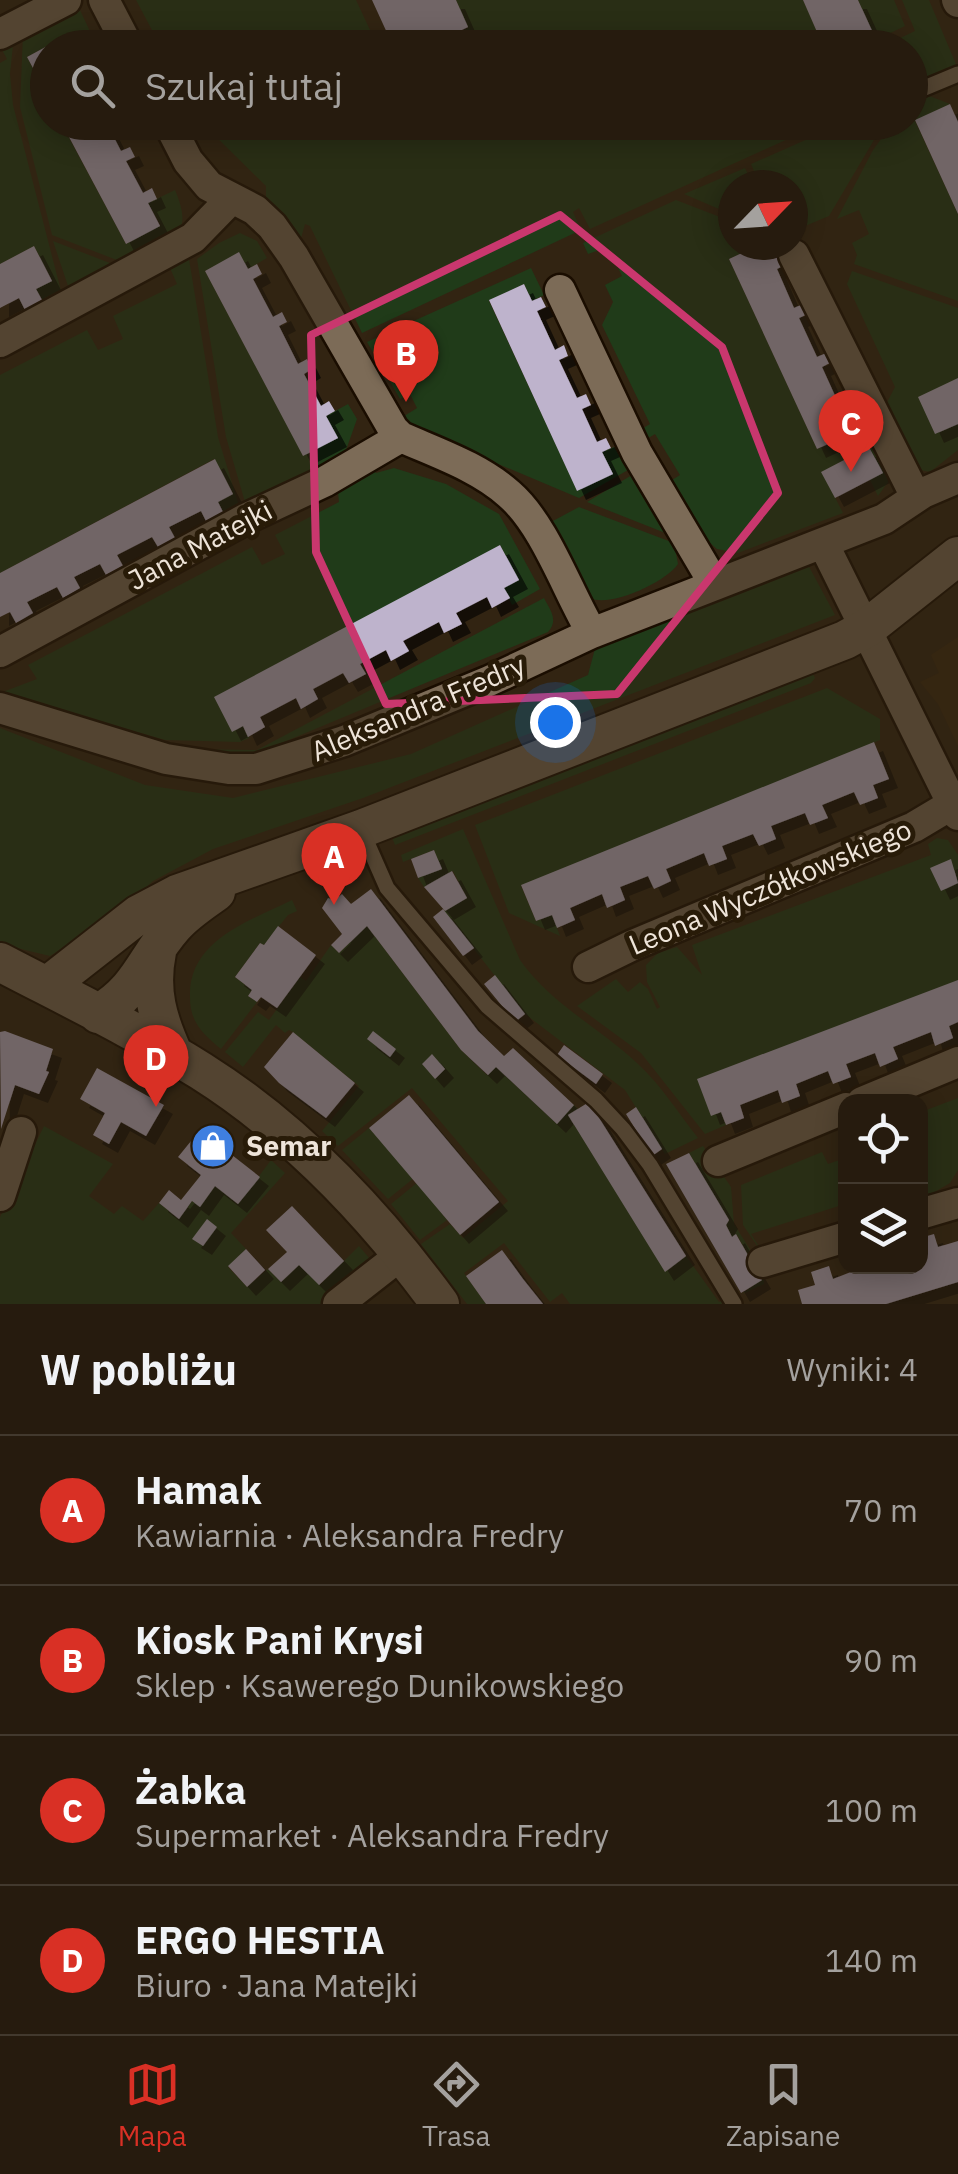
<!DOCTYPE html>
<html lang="pl">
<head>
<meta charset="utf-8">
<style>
	:root { --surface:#261b0e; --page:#2e2417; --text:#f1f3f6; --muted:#a4a19e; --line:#42392e; --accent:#d93025 }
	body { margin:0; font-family:"IBM Plex Sans",sans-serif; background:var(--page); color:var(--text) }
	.controls { position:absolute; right:30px; bottom:30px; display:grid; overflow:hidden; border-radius:20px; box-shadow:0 5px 25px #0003 }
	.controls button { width:90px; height:90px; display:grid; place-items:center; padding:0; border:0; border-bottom:2px solid var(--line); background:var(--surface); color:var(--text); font:50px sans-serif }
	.compass { position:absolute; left:718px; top:170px; width:90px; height:90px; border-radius:50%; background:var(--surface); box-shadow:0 5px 25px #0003; rotate:65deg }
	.you { position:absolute; left:555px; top:722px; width:35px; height:35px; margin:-25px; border:8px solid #fff; border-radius:50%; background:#1a73e8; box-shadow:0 0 0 15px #1a73e833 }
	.badge { display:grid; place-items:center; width:65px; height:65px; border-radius:50%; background:var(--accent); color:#fff; font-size:32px; font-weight:700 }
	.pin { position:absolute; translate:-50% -82px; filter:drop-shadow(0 2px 5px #0008) }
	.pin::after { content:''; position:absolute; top:52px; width:35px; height:30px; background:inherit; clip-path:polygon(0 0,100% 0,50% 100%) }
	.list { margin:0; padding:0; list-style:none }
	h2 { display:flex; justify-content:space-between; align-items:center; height:130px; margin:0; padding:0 40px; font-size:42px }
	h2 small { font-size:32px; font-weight:400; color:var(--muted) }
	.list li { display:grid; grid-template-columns:65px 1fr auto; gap:30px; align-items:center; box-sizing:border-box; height:150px; padding:0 40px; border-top:2px solid var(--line) }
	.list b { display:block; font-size:38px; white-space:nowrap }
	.list p { margin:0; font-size:32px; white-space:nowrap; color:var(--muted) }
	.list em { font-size:32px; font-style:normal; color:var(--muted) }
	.icon { flex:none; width:55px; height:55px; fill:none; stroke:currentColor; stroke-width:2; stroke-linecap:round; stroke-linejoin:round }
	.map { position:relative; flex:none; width:958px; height:1304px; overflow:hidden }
	.search { position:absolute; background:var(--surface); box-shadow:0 5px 25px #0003; left:30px; right:30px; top:30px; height:110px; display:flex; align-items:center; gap:25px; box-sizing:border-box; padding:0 35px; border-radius:55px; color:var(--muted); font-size:38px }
	.sheet { height:730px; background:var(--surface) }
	nav { display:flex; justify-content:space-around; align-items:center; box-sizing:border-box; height:140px; border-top:2px solid var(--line); background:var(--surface); font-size:28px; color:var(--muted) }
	nav a { display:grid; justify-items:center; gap:5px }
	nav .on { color:var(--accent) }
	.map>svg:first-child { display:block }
	.built { fill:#3b2810 }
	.green { fill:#203b19 }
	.building { fill:#beb3cc; filter:url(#shadow) }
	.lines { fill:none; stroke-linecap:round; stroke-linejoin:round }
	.service-casing { stroke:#1a0d00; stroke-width:20 }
	.minor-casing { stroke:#1a0d00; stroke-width:35 }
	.tertiary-casing { stroke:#1a0d00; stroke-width:42 }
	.service { stroke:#7c6b57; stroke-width:15 }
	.minor { stroke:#7c6b57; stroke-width:30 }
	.tertiary { stroke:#7c6b57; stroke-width:38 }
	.marked { fill:none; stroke:#c9376e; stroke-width:8; stroke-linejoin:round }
	.labels { text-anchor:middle; stroke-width:10; stroke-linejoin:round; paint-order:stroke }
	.street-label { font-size:28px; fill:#eee4d9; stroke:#281b08 }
	.poi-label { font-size:28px; font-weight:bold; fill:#eee4d9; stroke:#281b08; text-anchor:start }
</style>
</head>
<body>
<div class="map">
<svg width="958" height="1304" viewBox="0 0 958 1304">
	<defs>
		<filter id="shadow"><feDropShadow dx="9" dy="9" stdDeviation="0" flood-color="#0009"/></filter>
	</defs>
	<rect width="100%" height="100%" fill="#322412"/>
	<path class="built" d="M 958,637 L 958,746 L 938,704 L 920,682 L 939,673 L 931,655 Z"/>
	<path class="green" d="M 136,0 L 356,0 L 378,47 L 161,47 Z
		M 456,0 L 803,0 L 824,47 L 479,48 L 476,43 L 466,47 L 424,48 L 468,28 Z
		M 858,0 L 894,0 L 905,26 L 876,40 Z
		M 902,0 L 929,0 L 958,69 L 922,83 L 911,81 L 910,48 L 881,47 L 915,31 Z
		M 72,8 L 79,8 L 96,44 L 66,47 L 62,38 L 27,57 L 47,96 L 48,122 L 61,123 L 126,244 L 161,225 L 148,203 L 175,190 C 198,243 164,242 122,262 L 52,235 L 20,107 L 23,33 Z
		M 14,35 L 10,74 L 13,105 L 61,291 L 43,301 L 36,289 L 52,280 L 34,246 L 0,264 L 0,63 L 7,59 L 0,46 Z
		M 927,95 L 950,104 L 915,121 L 958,214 L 958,301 L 854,264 L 857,255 L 852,243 L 869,234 L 859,210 L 837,219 L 873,150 L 893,123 L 910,122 L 911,102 Z
		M 846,122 L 884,123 L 829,216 L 793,231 L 793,185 L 760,185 L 751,164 Z
		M 202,123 L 823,123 L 590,229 L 579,208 L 573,212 L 581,230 L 362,333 L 310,226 L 305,224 L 298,249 L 266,210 L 266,186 Z
		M 745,168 L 753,185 L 733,185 L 733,215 L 684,194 Z
		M 676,200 L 733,222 L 733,245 L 759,245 L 729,259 L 817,449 L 852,433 L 842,411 L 854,405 L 886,472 L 888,482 L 878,496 L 870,480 L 868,447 L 822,472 L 843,513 L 738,553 L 717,549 L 710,543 L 672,480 L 680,475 L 655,434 L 640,443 L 635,433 L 650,424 L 602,325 L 613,302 L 605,285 L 622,276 L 608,247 L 588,254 L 583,243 Z
		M 240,233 L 257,241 L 267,258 L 248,269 L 239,253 L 205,271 L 303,455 L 337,438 L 326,416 L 348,404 L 357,419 L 345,453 L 245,502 L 226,437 L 197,259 L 219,243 Z
		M 53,241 L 115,265 L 68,286 Z
		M 189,259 L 218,437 L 239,506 L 224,513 L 218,502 L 233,493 L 214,459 L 0,573 L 0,375 L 87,330 L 98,350 L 123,339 L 113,316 L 177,284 L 170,268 Z
		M 531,268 L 544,295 L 532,301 L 524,284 L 489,301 L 577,490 L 612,474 L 602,452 L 614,447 L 628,470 L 579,498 L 413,428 L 401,418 L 417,408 L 410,394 L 400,399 L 367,342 Z
		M 852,271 L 958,308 L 958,450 L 930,472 L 916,469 L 883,410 L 895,387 L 847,284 Z
		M 372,466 L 376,473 L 394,468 L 446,484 L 499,514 L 540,589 L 512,605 L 504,588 L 518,579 L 500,545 L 243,726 L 249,738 L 240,742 L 165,740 L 0,693 L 37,679 L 28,665 L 252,547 L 262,565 L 285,554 L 275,535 L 339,502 L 337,483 Z
		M 637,472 L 678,538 L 587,502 Z
		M 579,507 L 674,543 L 678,564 C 666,582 610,608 590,598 L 551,522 Z
		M 806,561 L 835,615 L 363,798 L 213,849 L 153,881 L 119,912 L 50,956 L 0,944 L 0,728 L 145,785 L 233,798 L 411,754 L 588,675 L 597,641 Z
		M 544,598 C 550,610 559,620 548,632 L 248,757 L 177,749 L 257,750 Z
		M 811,670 L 815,678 L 811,683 L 395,845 L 391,835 Z
		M 827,688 L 880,719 L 880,740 L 521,886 L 536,921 L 552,915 L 560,936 L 509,913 L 475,825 Z
		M 463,829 L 520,960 C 552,1005 599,1027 638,1064 C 661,1085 679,1114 698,1138 L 665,1154 L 625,1090 L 525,1014 L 444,911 L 467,898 L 453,871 L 424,887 L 418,878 L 441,868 L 434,850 L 403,862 L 401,855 Z
		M 937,838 L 948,840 L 958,855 L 958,980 L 721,1112 L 726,1125 L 705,1134 L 641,1053 L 577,1006 L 616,979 L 628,992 L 640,982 L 648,989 L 657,1009 L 660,1007 L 647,982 L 646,965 L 658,953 L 677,947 L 702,975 L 692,945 L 931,855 L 928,844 Z
		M 292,900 L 297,911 L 288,915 L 264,945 L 260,943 L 235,977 L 252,990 L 248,996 L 257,1002 L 221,1049 C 202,1033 190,1022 190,997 C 188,940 250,921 292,900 Z
		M 367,926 L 461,1050 L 487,1075 L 496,1067 L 557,1123 L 574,1105 L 578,1109 L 568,1115 L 666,1271 L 686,1256 L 719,1302 L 725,1299 L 729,1304 L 570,1304 L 562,1293 L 550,1302 L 504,1243 L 464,1273 L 486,1304 L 467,1304 L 421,1244 L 450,1224 L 463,1238 L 508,1201 L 412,1088 L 338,1146 L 322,1131 L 359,1086 L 293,1032 L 289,1030 L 285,1033 L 276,1025 L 243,1067 L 225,1052 L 258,1012 L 269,1020 L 300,977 L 306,981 L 331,945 L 339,953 Z
		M 958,1098 L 958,1170 L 950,1183 L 921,1200 L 921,1112 Z
		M 44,1126 L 113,1164 L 89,1196 L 114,1214 L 122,1206 L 143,1221 L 159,1203 L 179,1219 L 192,1201 L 200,1206 L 215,1186 L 238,1204 L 271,1160 L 285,1173 L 231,1233 L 246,1249 L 228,1267 L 247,1287 L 268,1269 L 281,1282 L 299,1265 L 320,1285 L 359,1246 L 375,1265 L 325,1304 L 0,1304 L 0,1217 Z
		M 369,1128 L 414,1178 L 388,1199 L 342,1150 Z
		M 703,1146 L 731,1187 L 734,1224 L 763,1270 L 764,1284 L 742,1294 L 762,1279 L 737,1235 L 732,1237 L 726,1225 L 729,1220 L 689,1153 Z
		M 822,1152 L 828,1164 L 845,1158 L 845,1204 L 751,1234 L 771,1266 L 743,1225 L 741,1185 Z
		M 418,1182 L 447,1220 L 420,1240 L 391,1204 Z"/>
	<path class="building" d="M 372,0 L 456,0 L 468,27 L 424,48 L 394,48 Z
		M 803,0 L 858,0 L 874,35 L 847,48 L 824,48 Z
		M 62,38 L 66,48 L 48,48 L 48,96 L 27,57 Z
		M 950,104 L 958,122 L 958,214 L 915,120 Z
		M 61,122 L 106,122 L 121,151 L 130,147 L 135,157 L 126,161 L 143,193 L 152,188 L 157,199 L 148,203 L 160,226 L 126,244 Z
		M 759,245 L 765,245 L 772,259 L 781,255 L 785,265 L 777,269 L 794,308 L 803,304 L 808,314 L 799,318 L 817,357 L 826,353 L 830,363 L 822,367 L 837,400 L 846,396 L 851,407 L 842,411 L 852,433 L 817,449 L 729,259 Z
		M 34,246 L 52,281 L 36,289 L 42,300 L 25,310 L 19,298 L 0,308 L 0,264 Z
		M 239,252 L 248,269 L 257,264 L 262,274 L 253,279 L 273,317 L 282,312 L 287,322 L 279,326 L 298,364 L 307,359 L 312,369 L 304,374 L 321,406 L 329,401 L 335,411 L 326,416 L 338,438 L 303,456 L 205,271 Z
		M 524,284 L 532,301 L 541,297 L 546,307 L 537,311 L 555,350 L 564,345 L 568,356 L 559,360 L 577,398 L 586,394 L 591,405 L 582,409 L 597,442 L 606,438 L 611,448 L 602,452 L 613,474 L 577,491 L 489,300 Z
		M 958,378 L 958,424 L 935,434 L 918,397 Z
		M 869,447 L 883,473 L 835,498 L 821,472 Z
		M 215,459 L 233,494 L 218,502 L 223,512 L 206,521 L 201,511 L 169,527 L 175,538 L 167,543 L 158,547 L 152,537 L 117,555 L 123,566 L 106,575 L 100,564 L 74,577 L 80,588 L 63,598 L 57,587 L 27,602 L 33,613 L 16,623 L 10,612 L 0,617 L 0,573 Z
		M 500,545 L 519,580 L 504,588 L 510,598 L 492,608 L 487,597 L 456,613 L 462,624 L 444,633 L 439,622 L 403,641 L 409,651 L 391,661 L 386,650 L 360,664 L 366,674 L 349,683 L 343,673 L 313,689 L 318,699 L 301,709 L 296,698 L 260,717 L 265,727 L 248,737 L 243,726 L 232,732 L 214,697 Z
		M 874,742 L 889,779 L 873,785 L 878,798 L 860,805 L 854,792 L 822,805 L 828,818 L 810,825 L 805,813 L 771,826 L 776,839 L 759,846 L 753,834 L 722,846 L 727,859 L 709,866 L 704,853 L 666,869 L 671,881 L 654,889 L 648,876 L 620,887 L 625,900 L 607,908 L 602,894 L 570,908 L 575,920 L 557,928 L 552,915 L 536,921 L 521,885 Z
		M 434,850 L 442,869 L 418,878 L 411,859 Z
		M 951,859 L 958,883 L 941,891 L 930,868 Z
		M 452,871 L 467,898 L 445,911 L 424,887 Z
		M 371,889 L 478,1031 L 504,1056 L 513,1048 L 574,1105 L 557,1124 L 496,1067 L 488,1075 L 461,1050 L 367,926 L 339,953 L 331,945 L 342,934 L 322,908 L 328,898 L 335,900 L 342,894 L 351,904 Z
		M 443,909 L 474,948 L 463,956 L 433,917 Z
		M 278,926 L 316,955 L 277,1008 L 261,997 L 257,1002 L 248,996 L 252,990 L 235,977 L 260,943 L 264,945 Z
		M 495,975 L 525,1014 L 515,1022 L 484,984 Z
		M 958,980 L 958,1022 L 949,1026 L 953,1038 L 935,1046 L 931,1032 L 893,1047 L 898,1059 L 880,1067 L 875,1053 L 846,1064 L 851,1077 L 833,1084 L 828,1071 L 796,1084 L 800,1096 L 782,1103 L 778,1090 L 740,1105 L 744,1118 L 726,1125 L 721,1112 L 711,1116 L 697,1079 Z
		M 5,1031 L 53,1049 L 46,1071 L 49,1072 L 39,1094 L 15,1085 L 1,1129 L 0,1032 Z
		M 373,1031 L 396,1049 L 390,1057 L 367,1039 Z
		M 293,1032 L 355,1083 L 326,1118 L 279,1083 L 264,1067 Z
		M 564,1045 L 603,1074 L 596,1084 L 557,1055 Z
		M 432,1054 L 445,1069 L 435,1079 L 422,1064 Z
		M 97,1068 L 164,1105 L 146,1136 L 121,1122 L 109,1144 L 93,1135 L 105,1113 L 80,1099 Z
		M 409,1095 L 499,1202 L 460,1235 L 369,1128 Z
		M 589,1102 L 686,1256 L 665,1272 L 568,1115 Z
		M 636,1107 L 662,1149 L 652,1156 L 626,1114 Z
		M 200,1130 L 260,1177 L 238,1204 L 215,1186 L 200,1207 L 192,1201 L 179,1219 L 159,1203 L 169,1190 L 181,1200 L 201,1175 L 178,1157 Z
		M 689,1153 L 729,1220 L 726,1225 L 732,1237 L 736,1234 L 762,1280 L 741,1293 L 666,1164 Z
		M 292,1206 L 344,1261 L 319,1285 L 299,1265 L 281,1282 L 268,1269 L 287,1252 L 266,1230 Z
		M 207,1219 L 217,1227 L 203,1246 L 192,1239 Z
		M 934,1234 L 938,1247 L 958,1241 L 958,1282 L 886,1304 L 802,1304 L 798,1290 L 815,1285 L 811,1272 L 829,1266 L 833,1279 L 866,1266 L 920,1266 L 920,1238 Z
		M 246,1249 L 265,1270 L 247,1287 L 228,1266 Z
		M 502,1250 L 523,1279 L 543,1304 L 486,1304 L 466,1276 Z"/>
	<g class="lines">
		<defs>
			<path id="service" d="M 910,94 L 958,74
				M 361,829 L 387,888 L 487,1006 L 596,1100 L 623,1129 L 650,1165 L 734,1304"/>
			<path id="minor" d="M 104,0 L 129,48
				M 957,0 L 958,2
				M 0,34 L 66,0
				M 168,122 L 188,161 L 209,186 L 255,210 L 272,226 L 294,257 L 393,429 L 401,437 C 437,453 479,467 509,494 C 545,525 567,591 592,633
				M 794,255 L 916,497
				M 560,290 L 637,453 L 715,585
				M 0,342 L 193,238 L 232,198
				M 823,543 L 958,815
				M 0,652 L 247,518 L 324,482 L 401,437
				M 0,708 L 166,759 L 229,769 L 256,769 L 344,741 L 489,681 L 592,633 L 884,519 L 923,493 L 958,478
				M 588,967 L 633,945 L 914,827 L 951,805
				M 862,1102 L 958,1062
				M 718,1161 L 846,1108
				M 0,1196 L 21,1132
				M 920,1214 L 958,1203
				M 763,1262 L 846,1237
				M 338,1304 L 402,1254"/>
			<path id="tertiary" d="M 157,952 C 149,991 158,1020 174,1055
				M 0,962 C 67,997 137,1031 201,1071 C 296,1131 374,1214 440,1304
				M 47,986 L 139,914 L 177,894 L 361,829 L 845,640 L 867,628 L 958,556
				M 98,1014 C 141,988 144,960 174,926 C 185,913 202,902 216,892"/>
		</defs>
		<use href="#service" class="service-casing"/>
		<use href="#minor" class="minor-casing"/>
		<use href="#tertiary" class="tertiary-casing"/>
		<use href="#service" class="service"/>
		<use href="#minor" class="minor"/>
		<use href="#tertiary" class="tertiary"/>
	</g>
	<path d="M0 0H958V1304H0ZM 560,215 L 722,347 L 778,493 L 617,694 L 386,704 L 316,552 L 311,335 Z" fill="#322412" fill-opacity=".55" fill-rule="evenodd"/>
	<path class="marked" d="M 560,215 L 722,347 L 778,493 L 617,694 L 386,704 L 316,552 L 311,335 Z"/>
	<defs>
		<symbol id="shop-disc" viewBox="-11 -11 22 22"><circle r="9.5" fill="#3f7fe0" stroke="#281b08"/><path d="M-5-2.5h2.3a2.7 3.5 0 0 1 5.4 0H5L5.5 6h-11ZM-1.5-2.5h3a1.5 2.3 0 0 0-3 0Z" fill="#fff"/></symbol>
	</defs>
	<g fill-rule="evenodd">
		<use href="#shop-disc" x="188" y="1121" width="50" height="50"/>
	</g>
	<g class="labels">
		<g class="street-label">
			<text transform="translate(200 545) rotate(-28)" y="10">Jana Matejki</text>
			<text transform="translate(418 708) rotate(-23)" y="10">Aleksandra Fredry</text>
			<text transform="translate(770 887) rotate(-23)" y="10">Leona Wyczółkowskiego</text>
		</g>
		<g class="poi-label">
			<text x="246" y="1156">Semar</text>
		</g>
	</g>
</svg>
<div class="controls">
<button><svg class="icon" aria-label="locate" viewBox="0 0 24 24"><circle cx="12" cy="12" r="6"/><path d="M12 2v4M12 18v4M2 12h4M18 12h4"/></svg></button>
<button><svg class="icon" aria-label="layers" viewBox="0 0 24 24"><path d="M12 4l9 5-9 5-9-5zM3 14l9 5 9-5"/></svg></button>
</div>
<svg class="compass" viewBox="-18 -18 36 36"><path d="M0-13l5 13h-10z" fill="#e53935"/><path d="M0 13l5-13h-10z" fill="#a4a19e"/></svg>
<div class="you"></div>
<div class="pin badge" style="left:334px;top:905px">A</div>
<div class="pin badge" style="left:406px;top:402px">B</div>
<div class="pin badge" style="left:851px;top:472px">C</div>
<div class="pin badge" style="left:156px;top:1107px">D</div>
<div class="search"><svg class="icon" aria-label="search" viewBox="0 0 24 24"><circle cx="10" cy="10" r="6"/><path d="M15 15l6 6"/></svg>Szukaj tutaj</div>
</div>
<section class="sheet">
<h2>W pobliżu<small>Wyniki: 4</small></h2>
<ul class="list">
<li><span class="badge">A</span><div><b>Hamak</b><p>Kawiarnia · Aleksandra Fredry</p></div><em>70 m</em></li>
<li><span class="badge">B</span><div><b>Kiosk Pani Krysi</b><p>Sklep · Ksawerego Dunikowskiego</p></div><em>90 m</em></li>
<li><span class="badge">C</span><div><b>Żabka</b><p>Supermarket · Aleksandra Fredry</p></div><em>100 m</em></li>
<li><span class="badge">D</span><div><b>ERGO HESTIA</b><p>Biuro · Jana Matejki</p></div><em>140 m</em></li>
</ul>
</section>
<nav>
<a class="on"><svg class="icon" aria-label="map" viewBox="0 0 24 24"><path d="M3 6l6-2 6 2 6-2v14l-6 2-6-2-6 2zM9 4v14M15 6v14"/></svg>Mapa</a>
<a><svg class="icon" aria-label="directions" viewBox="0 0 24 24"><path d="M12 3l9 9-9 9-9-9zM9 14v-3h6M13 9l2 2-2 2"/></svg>Trasa</a>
<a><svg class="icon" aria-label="saved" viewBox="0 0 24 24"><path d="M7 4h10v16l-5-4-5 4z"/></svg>Zapisane</a>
</nav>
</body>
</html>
